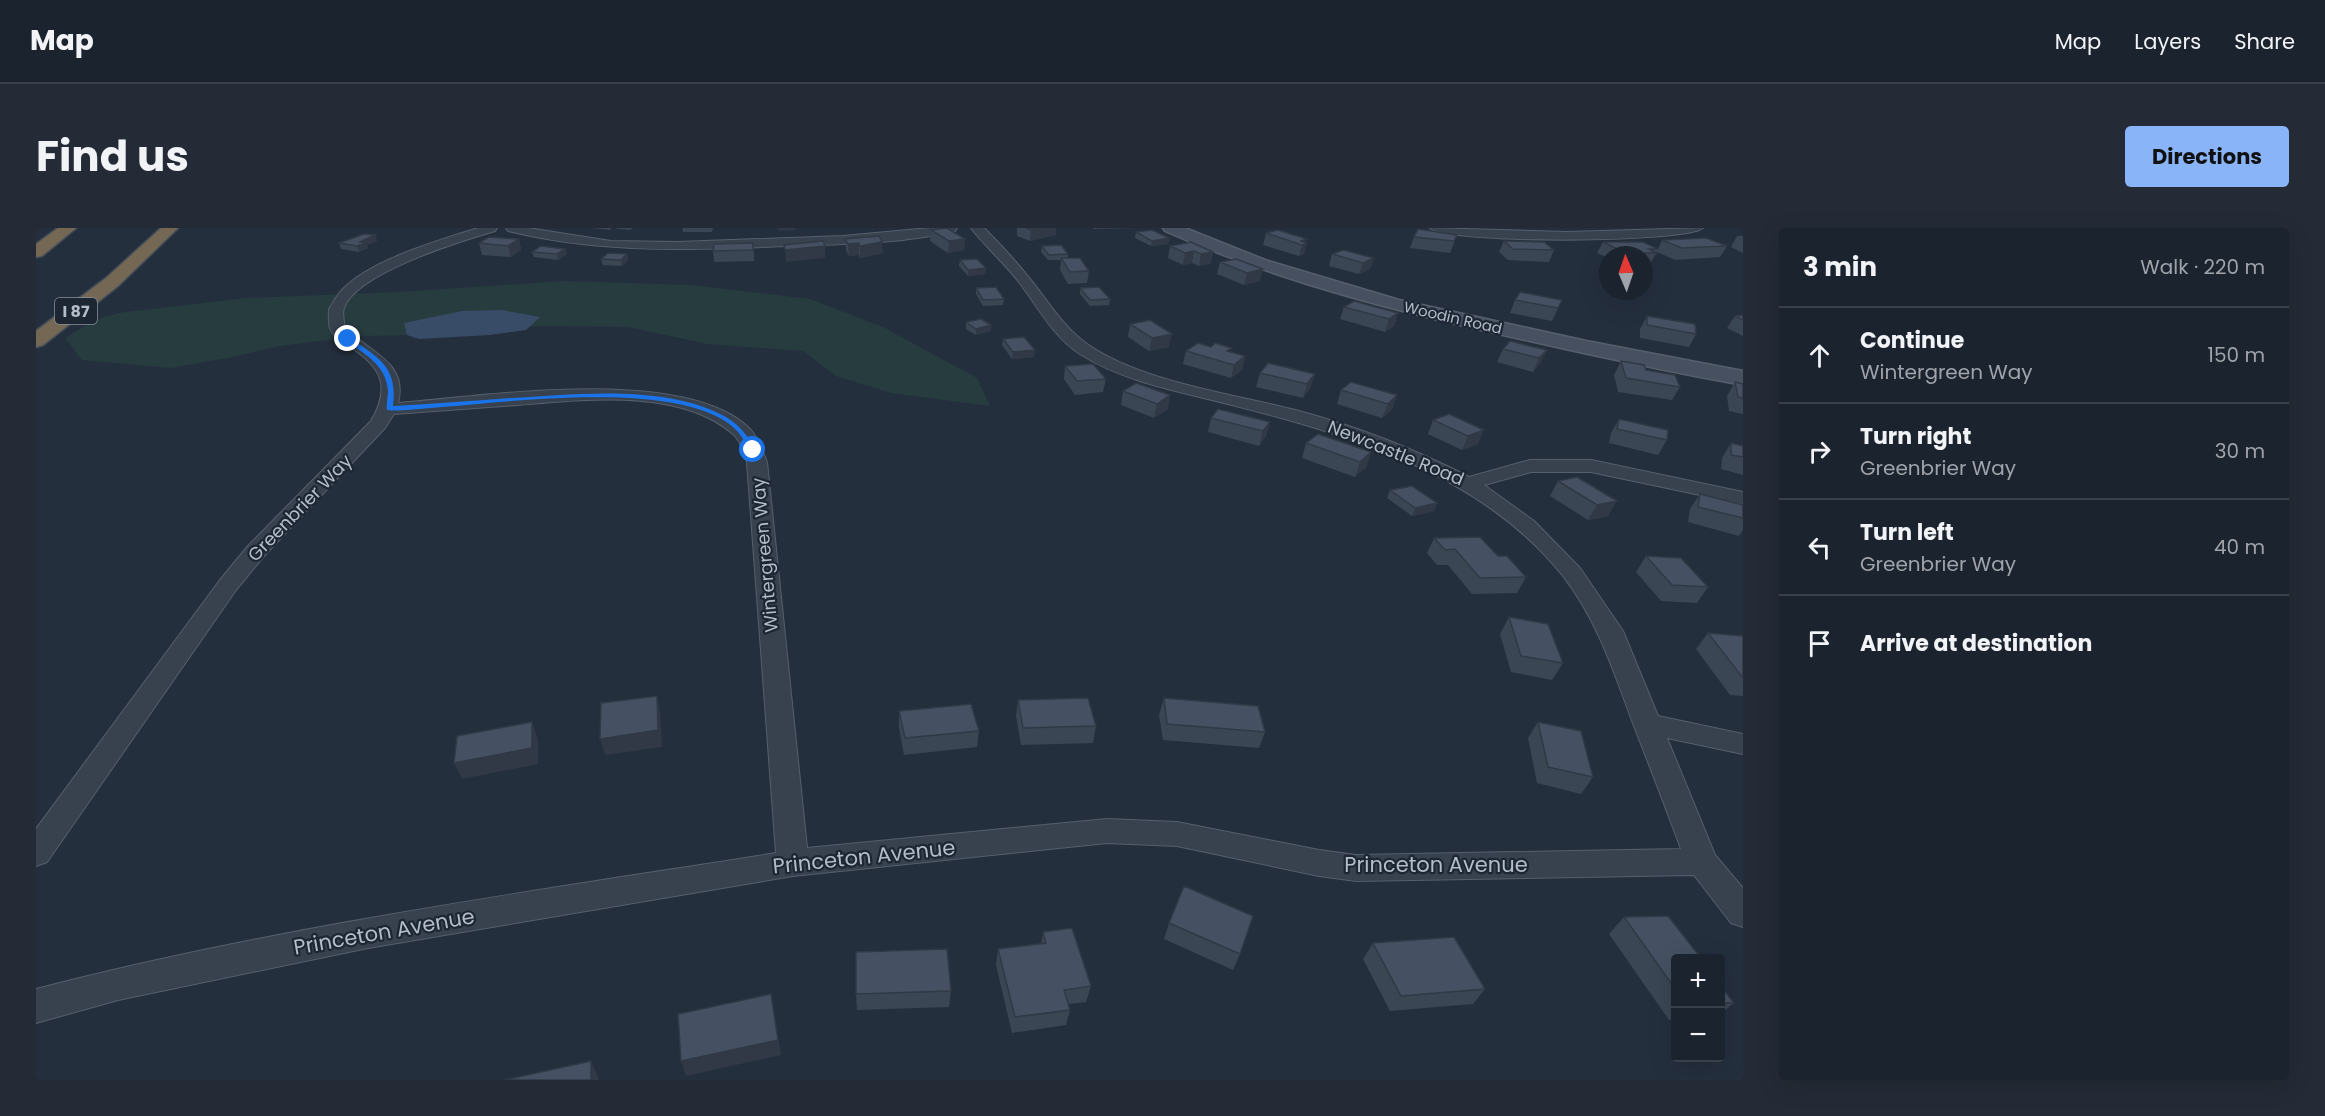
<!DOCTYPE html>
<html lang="en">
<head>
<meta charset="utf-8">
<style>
	:root { --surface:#1b232e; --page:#242b36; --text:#f1f3f6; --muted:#a0a4aa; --line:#39404a; --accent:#8ab4f8 }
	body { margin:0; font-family:Poppins,sans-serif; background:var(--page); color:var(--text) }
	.controls { position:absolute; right:18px; bottom:18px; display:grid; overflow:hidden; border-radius:6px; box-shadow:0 6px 24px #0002 }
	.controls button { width:54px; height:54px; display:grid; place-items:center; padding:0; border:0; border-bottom:2px solid var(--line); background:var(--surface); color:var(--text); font:30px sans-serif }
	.compass { position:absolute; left:1563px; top:18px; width:54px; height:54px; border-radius:50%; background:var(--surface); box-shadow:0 6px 24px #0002; rotate:358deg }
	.stop { position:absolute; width:18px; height:18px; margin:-14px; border:4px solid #1a73e8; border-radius:50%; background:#fff }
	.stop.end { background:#1a73e8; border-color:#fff; box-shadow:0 2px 6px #0008 }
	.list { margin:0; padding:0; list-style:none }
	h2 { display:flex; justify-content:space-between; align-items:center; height:78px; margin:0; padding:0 24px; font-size:26px }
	h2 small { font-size:20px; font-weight:400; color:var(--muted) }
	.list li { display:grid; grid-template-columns:39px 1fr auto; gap:18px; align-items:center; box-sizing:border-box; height:96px; padding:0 24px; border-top:2px solid var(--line) }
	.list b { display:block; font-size:22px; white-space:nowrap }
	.list p { margin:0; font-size:20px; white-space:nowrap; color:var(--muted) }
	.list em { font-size:20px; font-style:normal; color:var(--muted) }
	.icon { flex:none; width:33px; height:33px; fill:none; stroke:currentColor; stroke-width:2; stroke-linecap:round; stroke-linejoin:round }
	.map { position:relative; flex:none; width:1707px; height:852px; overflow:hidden; border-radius:6px }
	header { display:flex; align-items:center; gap:36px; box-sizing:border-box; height:84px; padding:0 30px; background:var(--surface); border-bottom:2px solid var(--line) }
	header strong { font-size:28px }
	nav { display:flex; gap:33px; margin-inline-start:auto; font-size:21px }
	.intro { display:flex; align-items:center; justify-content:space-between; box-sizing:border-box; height:144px; padding:0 36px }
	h1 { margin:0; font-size:42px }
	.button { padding:15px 27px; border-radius:6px; background:var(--accent); color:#111; font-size:21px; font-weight:700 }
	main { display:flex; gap:36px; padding:0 36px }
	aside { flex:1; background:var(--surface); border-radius:6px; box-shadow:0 6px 24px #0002 }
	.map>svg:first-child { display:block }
	.green { fill:#263c3f }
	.water { fill:#394c67 }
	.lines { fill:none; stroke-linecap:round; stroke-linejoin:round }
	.street-casing { stroke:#565f6c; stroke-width:2 }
	.secondary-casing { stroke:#565f6c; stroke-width:3 }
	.highway-casing { stroke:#434c59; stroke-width:3 }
	.street { fill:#38414e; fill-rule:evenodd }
	.secondary { fill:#465061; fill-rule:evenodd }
	.highway { fill:#746855; fill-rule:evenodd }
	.wall { fill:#3b4654 }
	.shaded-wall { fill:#303945 }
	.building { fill:#455162; stroke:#303945; stroke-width:1.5 }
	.route { fill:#1a73e8 }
	.labels { text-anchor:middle; stroke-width:4.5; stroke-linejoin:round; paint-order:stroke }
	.far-street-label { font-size:15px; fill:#b4bcc9; stroke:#1d2633 }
	.shield { fill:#1d2633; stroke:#878f9c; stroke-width:1.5 }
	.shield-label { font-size:16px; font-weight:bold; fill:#b4bcc9 }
	.street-label { font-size:18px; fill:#b4bcc9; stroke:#1d2633 }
	.near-street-label { font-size:21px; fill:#b4bcc9; stroke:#1d2633 }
</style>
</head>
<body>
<header>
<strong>Map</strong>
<nav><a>Map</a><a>Layers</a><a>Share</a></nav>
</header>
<div class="intro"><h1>Find us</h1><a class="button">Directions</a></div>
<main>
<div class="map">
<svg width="1707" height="852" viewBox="0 0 1707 852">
	<rect width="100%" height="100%" fill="#242f3e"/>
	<path class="green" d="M 529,53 L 655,57 L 774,71 L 847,99 L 941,150 L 954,178 L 855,165 L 800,148 L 767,123 L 671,116 L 592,99 L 507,98 L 386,107 L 325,108 L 243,118 L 197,129 L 135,140 L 46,132 L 29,110 L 57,93 L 82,85 L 209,70 L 362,64 Z"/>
	<path class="water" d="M 465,82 L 504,89 L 490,102 L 453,107 L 383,111 L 371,107 L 368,95 L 426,83 Z"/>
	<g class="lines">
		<defs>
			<path id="street" d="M 442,0 L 461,0 L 459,3 C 425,13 320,45 308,80 C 306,85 308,94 309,99 C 330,124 373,132 362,175 C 450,168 643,138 711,198 C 721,207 726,222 731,234 L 771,620 L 1071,591 L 1141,594 L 1283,622 L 1320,627 L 1645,621 C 1630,580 1614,539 1598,498 C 1579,447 1562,393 1527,348 C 1445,245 1314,207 1192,176 C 1142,163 1088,154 1044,126 C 1015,107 1000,75 979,49 C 965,32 948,17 935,0 L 948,0 C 964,16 980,33 994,51 C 1012,73 1027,99 1051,116 C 1105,154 1198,166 1263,183 C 1322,199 1379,221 1433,249 L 1494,232 L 1555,232 L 1707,264 L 1707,276 L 1555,244 L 1495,244 L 1448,257 L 1498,293 L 1544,340 L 1587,403 L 1622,488 L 1707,506 L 1707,526 L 1631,510 L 1679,627 L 1707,660 L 1707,699 L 1695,695 L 1658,647 L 1320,653 L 1283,648 L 1141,618 L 1071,615 L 757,648 L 332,720 L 82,772 L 0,795 L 0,761 C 243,698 493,664 740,625 L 711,234 C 708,224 705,213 697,206 C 643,159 546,172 481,177 C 440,180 399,183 358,186 L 349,200 L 228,328 L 200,362 L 11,634 L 0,638 L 0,601 L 184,352 L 212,318 L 335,193 C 355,159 346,139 314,119 C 307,114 297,109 294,100 C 292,95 293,87 293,81 C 297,75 301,67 306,62 C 334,32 404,12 442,0 Z
				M 470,0 L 492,0 L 575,13 L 642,14 L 807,8 L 894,0 L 921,0 L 919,3 C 865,16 807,16 752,18 C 657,22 565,26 472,3 Z
				M 1394,0 L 1531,4 L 1667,0 C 1650,15 1411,16 1394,0 Z"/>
			<path id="secondary" d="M 1127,0 L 1149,0 L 1229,32 L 1363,72 L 1550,113 L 1707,143 L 1707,157 C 1636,144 1564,129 1494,113 C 1369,86 1247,55 1129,3 Z"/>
			<path id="highway" d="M 22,0 L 40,0 L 6,28 L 0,29 L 0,16 Z
				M 125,0 L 142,0 L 82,58 L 7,117 L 0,119 L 0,103 L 70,50 Z"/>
		</defs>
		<use href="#street" class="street-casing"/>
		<use href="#secondary" class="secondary-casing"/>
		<use href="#highway" class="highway-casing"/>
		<use href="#street" class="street"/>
		<use href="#secondary" class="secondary"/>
		<use href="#highway" class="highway"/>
	</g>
	<path class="wall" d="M 556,0 L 576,0 L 574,2 Z
		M 580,0 L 597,0 L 594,2 L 581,1 Z
		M 646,0 L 677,0 L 676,4 L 647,4 Z
		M 981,0 L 1020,0 L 1020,7 L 994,13 L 981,8 Z
		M 1057,0 L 1101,0 L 1057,1 Z
		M 895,2 L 929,11 L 928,22 L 912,25 L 894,13 Z
		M 1100,4 L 1133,10 L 1132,16 L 1115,18 L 1099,10 Z
		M 1230,5 L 1270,14 L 1268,26 L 1263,28 L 1227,17 Z
		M 339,7 L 341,13 L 331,17 L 332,20 L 323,24 L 305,21 L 303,15 Z
		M 1421,7 L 1414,25 L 1374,20 L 1378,9 Z
		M 1701,8 L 1707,8 L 1707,25 L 1695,19 Z
		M 483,11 L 485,22 L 475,29 L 446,27 L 443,15 Z
		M 809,11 L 847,25 L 824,30 L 823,27 L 813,28 L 810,22 Z
		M 1626,12 L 1691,18 L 1684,29 L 1639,32 L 1621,24 L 1614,36 L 1608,36 L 1608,27 L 1572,27 L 1572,30 L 1561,25 L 1567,14 L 1622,21 Z
		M 1468,13 L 1518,22 L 1513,34 L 1472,32 L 1463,24 Z
		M 717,15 L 718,26 L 718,33 L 678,34 L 677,23 Z
		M 1006,18 L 1032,26 L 1032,30 L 1053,43 L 1051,55 L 1032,56 L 1024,42 L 1025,32 L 1012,32 L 1005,24 Z
		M 1134,18 L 1177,24 L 1175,35 L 1163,38 L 1156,35 L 1147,37 L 1132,30 Z
		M 529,21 L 531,26 L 522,32 L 498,29 L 496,24 Z
		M 591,26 L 592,32 L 586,38 L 567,37 L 565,31 Z
		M 1296,26 L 1338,30 L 1334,41 L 1323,46 L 1293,38 Z
		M 1200,31 L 1224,53 L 1208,57 L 1181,46 L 1184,34 Z
		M 924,32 L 950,40 L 949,46 L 932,48 L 923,38 Z
		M 940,60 L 968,71 L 967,77 L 947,78 L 940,66 Z
		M 1044,60 L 1074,71 L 1073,77 L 1054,78 L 1044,66 Z
		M 1479,72 L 1526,72 L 1516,93 L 1474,85 Z
		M 1308,79 L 1362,85 L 1358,98 L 1349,104 L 1304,91 Z
		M 1707,87 L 1707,108 L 1691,100 L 1699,88 Z
		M 1611,88 L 1660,106 L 1653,119 L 1604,110 L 1604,101 Z
		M 930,94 L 955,97 L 955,103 L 940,107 L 930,101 Z
		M 1094,96 L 1133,119 L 1113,123 L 1092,109 Z
		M 967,111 L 998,129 L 976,131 L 966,117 Z
		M 1467,121 L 1511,122 L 1504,135 L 1497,144 L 1461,134 Z
		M 1150,123 L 1195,124 L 1209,128 L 1206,142 L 1195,150 L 1147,136 Z
		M 1585,133 L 1610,142 L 1644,159 L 1636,172 L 1582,164 L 1578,147 Z
		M 1029,138 L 1070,151 L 1067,164 L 1039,167 L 1028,151 Z
		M 1224,145 L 1279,146 L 1274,160 L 1267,170 L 1220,159 Z
		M 1699,154 L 1707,156 L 1707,186 L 1693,183 L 1691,168 Z
		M 1100,155 L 1132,181 L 1118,190 L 1085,177 L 1087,163 Z
		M 1305,162 L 1361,167 L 1356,181 L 1346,190 L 1301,176 Z
		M 1413,186 L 1442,216 L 1426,222 L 1392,206 L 1397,192 Z
		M 1175,190 L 1234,194 L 1230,208 L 1223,218 L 1172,204 Z
		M 1583,191 L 1631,212 L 1622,227 L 1573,215 L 1575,205 Z
		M 1270,215 L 1335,224 L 1330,239 L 1319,249 L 1266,230 Z
		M 1695,215 L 1707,218 L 1707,247 L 1685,241 L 1686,230 Z
		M 1541,249 L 1572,288 L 1552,292 L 1514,268 L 1522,253 Z
		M 1354,262 L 1401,275 L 1398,283 L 1376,288 L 1351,270 Z
		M 1664,266 L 1707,277 L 1707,302 L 1703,308 L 1652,294 L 1654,281 Z
		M 1398,310 L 1462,328 L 1490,349 L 1481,365 L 1436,366 L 1412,337 L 1401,337 L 1391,325 Z
		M 1610,328 L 1672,359 L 1661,375 L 1625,373 L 1600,344 Z
		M 1473,389 L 1527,435 L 1516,452 L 1475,444 L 1464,406 Z
		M 1672,405 L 1707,408 L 1707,468 L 1694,467 L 1660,421 Z
		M 1128,470 L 1229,504 L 1223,520 L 1127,512 L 1123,487 Z
		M 982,472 L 1060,498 L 1057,515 L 985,517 L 980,488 Z
		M 863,483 L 943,503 L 941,519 L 868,527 L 863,500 Z
		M 1502,494 L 1557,549 L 1545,566 L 1501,555 L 1492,510 Z
		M 1588,689 L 1640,730 L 1640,792 L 1633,792 L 1573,706 Z
		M 1133,695 L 1204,726 L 1197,742 L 1128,711 Z
		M 1007,704 L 1055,758 L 1050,774 L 1032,776 L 1034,782 L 1030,797 L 976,805 L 960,737 L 962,721 L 1005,716 Z
		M 1337,715 L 1449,761 L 1437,776 L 1354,783 L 1327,731 Z
		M 1684,757 L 1698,775 L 1684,786 Z
		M 915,763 L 913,779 L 821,782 L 820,766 Z"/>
	<path class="shaded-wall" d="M 742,0 L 759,0 L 759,2 L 743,3 Z
		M 1003,0 L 1020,0 L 1020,7 L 994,13 L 995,2 Z
		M 339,7 L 341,13 L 331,17 L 332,20 L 323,24 L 321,18 L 324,14 Z
		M 1133,10 L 1132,16 L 1115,18 L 1116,13 Z
		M 483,11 L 485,22 L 475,29 L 472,18 Z
		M 929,11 L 928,22 L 912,25 L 913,13 Z
		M 1271,11 L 1270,15 L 1271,15 L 1268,26 L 1263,28 L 1266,17 L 1265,13 Z
		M 846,14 L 847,25 L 824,30 L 824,18 Z
		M 823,15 L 823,27 L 813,28 L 812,16 Z
		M 789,18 L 789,30 L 750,34 L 749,22 Z
		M 529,21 L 531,26 L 522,32 L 521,26 Z
		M 1158,23 L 1156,35 L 1147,37 L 1149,25 Z
		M 1177,24 L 1175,35 L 1163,38 L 1165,26 Z
		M 591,26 L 592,32 L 586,38 L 585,32 Z
		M 1338,30 L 1334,41 L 1323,46 L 1327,35 Z
		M 950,40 L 949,46 L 932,48 L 932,42 Z
		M 1227,41 L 1224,53 L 1208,57 L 1211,45 Z
		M 1362,85 L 1358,98 L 1349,104 L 1353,91 Z
		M 955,97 L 955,103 L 940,107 L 940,101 Z
		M 1136,106 L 1133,119 L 1113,123 L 1116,110 Z
		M 999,122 L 998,129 L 976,131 L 977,124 Z
		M 1511,122 L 1504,135 L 1497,144 L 1503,130 Z
		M 1209,128 L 1206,142 L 1195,150 L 1198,137 Z
		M 1279,146 L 1274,160 L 1267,170 L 1271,156 Z
		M 1134,167 L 1132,181 L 1118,190 L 1121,176 Z
		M 1361,167 L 1356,181 L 1346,190 L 1352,176 Z
		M 1234,194 L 1230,208 L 1223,218 L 1227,203 Z
		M 1448,202 L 1442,216 L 1426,222 L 1432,208 Z
		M 1335,224 L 1330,239 L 1319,249 L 1324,234 Z
		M 1581,273 L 1572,288 L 1552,292 L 1561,277 Z
		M 1401,275 L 1398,283 L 1376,288 L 1379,280 Z
		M 621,468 L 624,484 L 626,519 L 569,527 L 564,511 Z
		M 496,494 L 502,511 L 502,536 L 426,551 L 418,535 Z
		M 735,766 L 745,827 L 650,848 L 645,833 Z
		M 555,833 L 562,848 L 562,852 L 555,852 Z"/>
	<path class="building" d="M 911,0 L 929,11 L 913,13 L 895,2 Z
		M 990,0 L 1003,0 L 995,2 Z
		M 1382,1 L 1421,7 L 1418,13 L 1378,9 Z
		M 1116,2 L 1133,10 L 1116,13 L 1100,4 Z
		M 1242,2 L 1271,11 L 1265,13 L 1271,15 L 1266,17 L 1230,5 Z
		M 328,6 L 339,7 L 324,14 L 330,15 L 321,18 L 303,15 Z
		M 843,8 L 846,14 L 824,18 L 823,15 L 812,16 L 809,11 Z
		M 453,9 L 483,11 L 472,18 L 443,15 Z
		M 1670,10 L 1691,18 L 1646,20 L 1626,12 Z
		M 787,13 L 789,18 L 749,22 L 748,17 Z
		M 1468,13 L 1508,14 L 1518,22 L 1477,21 Z
		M 1155,14 L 1177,24 L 1165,26 L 1158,23 L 1149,25 L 1134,18 Z
		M 1567,14 L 1607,14 L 1622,21 L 1613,21 L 1620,25 L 1590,25 Z
		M 717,15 L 717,22 L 677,23 L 678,16 Z
		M 1025,17 L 1032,26 L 1013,27 L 1006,18 Z
		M 505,18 L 529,21 L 521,26 L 496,24 Z
		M 1307,22 L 1338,30 L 1327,35 L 1296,26 Z
		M 572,25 L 591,26 L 585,32 L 565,31 Z
		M 1025,30 L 1044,30 L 1053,43 L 1034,44 Z
		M 941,31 L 950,40 L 932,42 L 924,32 Z
		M 1200,31 L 1227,41 L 1211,45 L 1184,34 Z
		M 960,59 L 968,71 L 947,72 L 940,60 Z
		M 1063,59 L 1074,71 L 1054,72 L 1044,60 Z
		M 1484,64 L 1526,72 L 1522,80 L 1479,72 Z
		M 1318,73 L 1362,85 L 1353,91 L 1308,79 Z
		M 1707,87 L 1707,92 L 1699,88 Z
		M 1611,88 L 1659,96 L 1660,106 L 1611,97 Z
		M 945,91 L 955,97 L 940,101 L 930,94 Z
		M 1114,92 L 1136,106 L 1116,110 L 1094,96 Z
		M 988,109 L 999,122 L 977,124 L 967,111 Z
		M 1474,113 L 1511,122 L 1503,130 L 1467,121 Z
		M 1162,115 L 1175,119 L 1179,115 L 1196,120 L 1191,123 L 1209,128 L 1198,137 L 1150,123 Z
		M 1585,133 L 1608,137 L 1610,142 L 1639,147 L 1644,159 L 1590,150 Z
		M 1232,135 L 1279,146 L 1271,156 L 1224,145 Z
		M 1057,136 L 1070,151 L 1041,153 L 1029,138 Z
		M 1315,154 L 1361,167 L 1352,176 L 1305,162 Z
		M 1699,154 L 1707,156 L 1707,170 L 1702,169 Z
		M 1100,155 L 1134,167 L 1121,176 L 1087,163 Z
		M 1182,181 L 1234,194 L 1227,203 L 1175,190 Z
		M 1413,186 L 1448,202 L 1432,208 L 1397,192 Z
		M 1583,191 L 1632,202 L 1631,212 L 1581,201 Z
		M 1282,206 L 1335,224 L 1324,234 L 1270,215 Z
		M 1695,215 L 1707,218 L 1707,229 L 1695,227 Z
		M 1541,249 L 1581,273 L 1561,277 L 1522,253 Z
		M 1376,258 L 1401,275 L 1379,280 L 1354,262 Z
		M 1664,266 L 1707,277 L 1707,290 L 1662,279 Z
		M 1444,309 L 1462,328 L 1471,328 L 1490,349 L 1444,350 L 1419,321 L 1409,322 L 1398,310 Z
		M 1610,328 L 1645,330 L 1672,359 L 1636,357 Z
		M 1473,389 L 1512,396 L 1527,435 L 1485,428 Z
		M 1672,405 L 1707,408 L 1707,450 Z
		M 621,468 L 622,502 L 564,511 L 565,475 Z
		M 1052,470 L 1060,498 L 987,500 L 982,472 Z
		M 1128,470 L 1222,478 L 1229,504 L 1131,496 Z
		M 935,476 L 943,503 L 869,510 L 863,483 Z
		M 496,494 L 496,520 L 418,535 L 421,508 Z
		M 1502,494 L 1545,503 L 1557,549 L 1512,539 Z
		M 1148,658 L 1217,688 L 1204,726 L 1133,695 Z
		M 1632,688 L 1665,730 L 1640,730 L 1640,762 L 1588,689 Z
		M 1036,700 L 1055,758 L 1028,762 L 1034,782 L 979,789 L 962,721 L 1010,715 L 1007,704 Z
		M 1418,709 L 1449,761 L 1365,768 L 1337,715 Z
		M 911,721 L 915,763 L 820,766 L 820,724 Z
		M 1684,757 L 1698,775 L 1684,775 Z
		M 735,766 L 742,812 L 645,833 L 642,786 Z
		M 555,833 L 555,852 L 468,852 Z"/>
	<path class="route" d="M 310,110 L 314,110 C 343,130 362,139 357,178 C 396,176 436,173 475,170 C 540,166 632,156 690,189 C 704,197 712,209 721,222 L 715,223 C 710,217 707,210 702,204 C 653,150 474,174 406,179 C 388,180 368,184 351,182 C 350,176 352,169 352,163 C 350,137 329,126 310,113 Z"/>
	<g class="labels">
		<g class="far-street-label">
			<text transform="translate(1417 90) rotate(13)" y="5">Woodin Road</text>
		</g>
		<rect class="shield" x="19" y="70" width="42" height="26" rx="4.5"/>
		<g class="shield-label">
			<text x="40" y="89">I 87</text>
		</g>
		<g class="street-label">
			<text transform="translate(1360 225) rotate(22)" y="6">Newcastle Road</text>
			<text transform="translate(264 280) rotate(-46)" y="6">Greenbrier Way</text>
			<text transform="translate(729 327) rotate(-95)" y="6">Wintergreen Way</text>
		</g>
		<g class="near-street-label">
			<text transform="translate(828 629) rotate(-6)" y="7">Princeton Avenue</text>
			<text x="1400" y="644">Princeton Avenue</text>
			<text transform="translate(348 704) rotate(-10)" y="7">Princeton Avenue</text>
		</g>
	</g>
</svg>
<div class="controls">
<button>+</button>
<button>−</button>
</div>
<svg class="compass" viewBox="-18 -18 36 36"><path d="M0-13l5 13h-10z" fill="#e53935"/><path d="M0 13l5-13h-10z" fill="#a0a4aa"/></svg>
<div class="stop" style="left:717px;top:222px"></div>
<div class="stop end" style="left:312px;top:111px"></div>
</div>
<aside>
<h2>3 min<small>Walk · 220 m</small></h2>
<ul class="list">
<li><svg class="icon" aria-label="ahead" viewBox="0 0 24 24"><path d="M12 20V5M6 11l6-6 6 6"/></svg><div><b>Continue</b><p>Wintergreen Way</p></div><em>150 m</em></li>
<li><svg class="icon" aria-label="right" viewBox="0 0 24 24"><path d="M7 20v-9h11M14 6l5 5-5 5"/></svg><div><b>Turn right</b><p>Greenbrier Way</p></div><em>30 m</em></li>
<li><svg class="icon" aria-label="left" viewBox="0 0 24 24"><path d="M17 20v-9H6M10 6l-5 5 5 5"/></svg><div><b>Turn left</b><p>Greenbrier Way</p></div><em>40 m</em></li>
<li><svg class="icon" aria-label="arrive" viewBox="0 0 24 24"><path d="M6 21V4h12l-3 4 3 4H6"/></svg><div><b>Arrive at destination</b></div></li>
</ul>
</aside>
</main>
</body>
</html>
